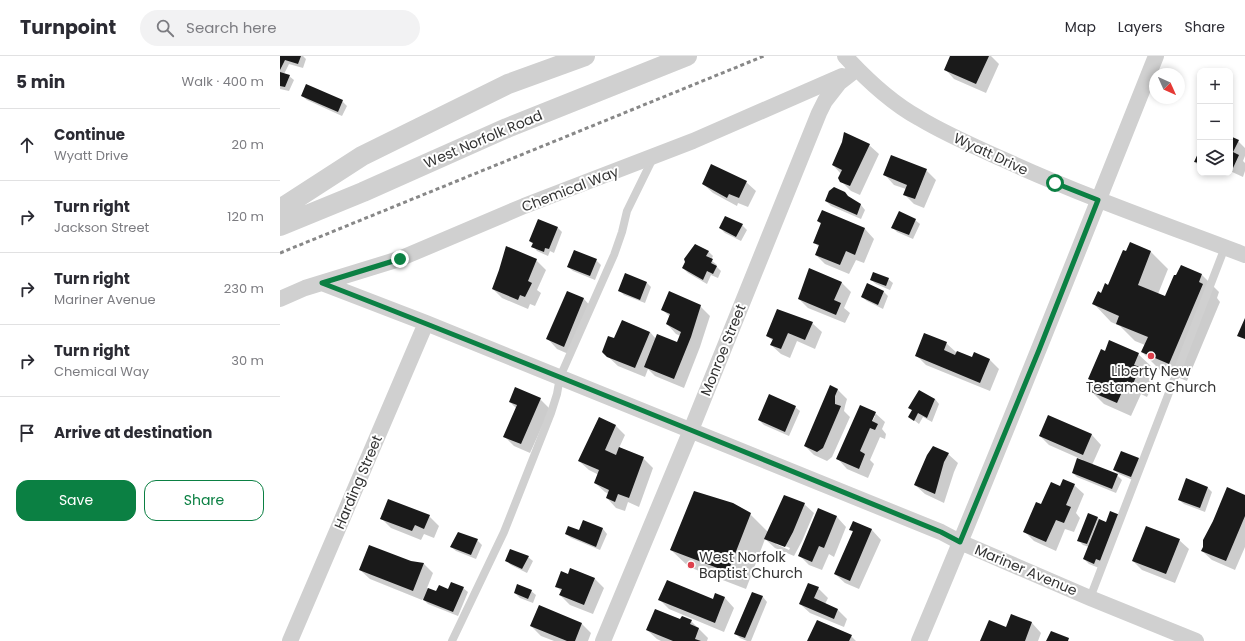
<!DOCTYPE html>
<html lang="en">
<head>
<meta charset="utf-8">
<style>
	:root { --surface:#fff; --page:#f2f2f3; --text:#2b2b33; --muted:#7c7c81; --line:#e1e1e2; --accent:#0b8043 }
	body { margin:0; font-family:Poppins,sans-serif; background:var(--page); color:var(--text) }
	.controls { position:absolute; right:12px; top:12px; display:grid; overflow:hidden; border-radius:8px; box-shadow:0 2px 6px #0003 }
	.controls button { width:36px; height:36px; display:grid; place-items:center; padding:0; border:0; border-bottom:1px solid var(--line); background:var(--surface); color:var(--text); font:20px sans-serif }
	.compass { position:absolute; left:869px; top:12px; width:36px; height:36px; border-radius:50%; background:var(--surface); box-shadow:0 2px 6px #0003; rotate:135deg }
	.stop { position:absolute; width:12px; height:12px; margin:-9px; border:3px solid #0b8043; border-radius:50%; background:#fff }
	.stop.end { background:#0b8043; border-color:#fff; box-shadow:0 1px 4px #0008 }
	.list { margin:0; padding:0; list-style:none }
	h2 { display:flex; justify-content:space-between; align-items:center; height:52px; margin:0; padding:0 16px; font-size:17px }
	h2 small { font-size:13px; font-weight:400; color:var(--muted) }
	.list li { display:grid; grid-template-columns:26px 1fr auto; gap:12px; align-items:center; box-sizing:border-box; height:72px; padding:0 16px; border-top:1px solid var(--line) }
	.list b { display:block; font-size:15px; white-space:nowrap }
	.list p { margin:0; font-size:13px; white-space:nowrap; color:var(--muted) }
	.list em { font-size:13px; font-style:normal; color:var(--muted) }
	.actions { display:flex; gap:8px; padding:12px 16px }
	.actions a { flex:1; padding:9px 0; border:1px solid var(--accent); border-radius:12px; text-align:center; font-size:14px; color:var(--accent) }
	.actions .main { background:var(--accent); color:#fff }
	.icon { flex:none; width:22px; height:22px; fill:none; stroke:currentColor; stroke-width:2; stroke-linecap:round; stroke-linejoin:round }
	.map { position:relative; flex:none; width:965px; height:585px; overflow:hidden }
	header { display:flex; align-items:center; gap:24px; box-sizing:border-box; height:56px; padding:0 20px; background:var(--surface); border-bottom:1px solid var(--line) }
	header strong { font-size:19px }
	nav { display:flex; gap:22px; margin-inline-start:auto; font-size:14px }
	.search { width:280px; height:36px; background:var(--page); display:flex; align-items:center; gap:10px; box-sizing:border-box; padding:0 14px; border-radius:22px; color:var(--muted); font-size:15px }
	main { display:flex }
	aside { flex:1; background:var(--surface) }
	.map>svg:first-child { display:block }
	.shadow { fill:#0003; fill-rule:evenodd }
	.building { fill:#1a1a1a }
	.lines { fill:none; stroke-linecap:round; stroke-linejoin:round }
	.service { stroke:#d0d0d0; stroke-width:8 }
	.minor { stroke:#d0d0d0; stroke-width:16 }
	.tertiary { stroke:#d0d0d0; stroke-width:20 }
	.rail { stroke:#888; stroke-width:3; stroke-dasharray:4 3; stroke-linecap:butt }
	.route { stroke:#0b8043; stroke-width:5 }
	.poi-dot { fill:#dd414d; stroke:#fff; stroke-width:1.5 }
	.labels { text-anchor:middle; stroke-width:4; stroke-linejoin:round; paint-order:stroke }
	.street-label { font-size:14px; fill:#333; stroke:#fff }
	.poi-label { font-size:14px; fill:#333; stroke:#fff }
</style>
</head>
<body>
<header>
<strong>Turnpoint</strong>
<div class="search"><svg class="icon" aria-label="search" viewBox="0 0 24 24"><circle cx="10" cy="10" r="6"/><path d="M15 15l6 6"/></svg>Search here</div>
<nav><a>Map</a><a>Layers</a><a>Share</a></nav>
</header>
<main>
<aside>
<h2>5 min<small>Walk · 400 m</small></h2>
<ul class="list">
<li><svg class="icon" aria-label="ahead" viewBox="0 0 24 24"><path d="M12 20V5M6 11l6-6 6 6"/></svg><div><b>Continue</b><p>Wyatt Drive</p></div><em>20 m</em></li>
<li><svg class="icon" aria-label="right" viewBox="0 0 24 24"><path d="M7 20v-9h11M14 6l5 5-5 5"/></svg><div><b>Turn right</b><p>Jackson Street</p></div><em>120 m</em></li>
<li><svg class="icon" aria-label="right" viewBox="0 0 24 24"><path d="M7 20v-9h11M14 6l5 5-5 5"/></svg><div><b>Turn right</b><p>Mariner Avenue</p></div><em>230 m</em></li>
<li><svg class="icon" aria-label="right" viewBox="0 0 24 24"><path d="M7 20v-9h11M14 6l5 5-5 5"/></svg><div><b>Turn right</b><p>Chemical Way</p></div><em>30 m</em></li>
<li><svg class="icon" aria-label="arrive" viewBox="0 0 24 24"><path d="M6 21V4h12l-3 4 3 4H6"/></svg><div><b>Arrive at destination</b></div></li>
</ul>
<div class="actions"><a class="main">Save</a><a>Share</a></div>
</aside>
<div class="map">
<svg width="965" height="585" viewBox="0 0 965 585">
	<rect width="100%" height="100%" fill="#fff"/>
	<path class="shadow" d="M 0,0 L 23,0 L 26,3 L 23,12 L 9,8 L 4,18 L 9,20 L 14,24 L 9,35 L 0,33 Z
		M 671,0 L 711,0 L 719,8 L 706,37 L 674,23 L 665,13 Z
		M 22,40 L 62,45 L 67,50 L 62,60 L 27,44 Z
		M 950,82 L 958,85 L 965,92 L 965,100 L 963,105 L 965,107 L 965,115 L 963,121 L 950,115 Z
		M 589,89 L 599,98 L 580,139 L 571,135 L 561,125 L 561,118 L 553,109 Z
		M 920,95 L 920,111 L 915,106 Z
		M 646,114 L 656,124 L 644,152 L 634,148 L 624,138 L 626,133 L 614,129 L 605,119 Z
		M 936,117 L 943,117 L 942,120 Z
		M 466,126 L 476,135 L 468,151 L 458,147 L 457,150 L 433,137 L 423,128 Z
		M 568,141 L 581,149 L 585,154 L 581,163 L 551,150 L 546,145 Z
		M 542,156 L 585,173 L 594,183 L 584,207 L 576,204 L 569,218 L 545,208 L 536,199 L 539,191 L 534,186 L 541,168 L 538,165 Z
		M 635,164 L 640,168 L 633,183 L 617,176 L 613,172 Z
		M 462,169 L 467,174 L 461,185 L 445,177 L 440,172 Z
		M 278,172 L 282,176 L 274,197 L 270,195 L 268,200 L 257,195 L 253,190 L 253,188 L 250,185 Z
		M 851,187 L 871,196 L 888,213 L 878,238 L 885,241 L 922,219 L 939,236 L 937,242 L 940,246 L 907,325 L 880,314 L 862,296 L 865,289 L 855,285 L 840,270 L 831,266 L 814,248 L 829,230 L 847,197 Z
		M 428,195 L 433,200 L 431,204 L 437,209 L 436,210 L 441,215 L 438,222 L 431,219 L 427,228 L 408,217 L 403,212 Z
		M 256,204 L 266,214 L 257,234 L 261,237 L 255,250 L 250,248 L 248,253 L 222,242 L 213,233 Z
		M 316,204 L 321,209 L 315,224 L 293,215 L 288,211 Z
		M 608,223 L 613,227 L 610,234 L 596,228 L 591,224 Z
		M 561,226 L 571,236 L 564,252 L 570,257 L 565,267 L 528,252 L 519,243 Z
		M 367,227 L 371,231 L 365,247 L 344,239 L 340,235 Z
		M 603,235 L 608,240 L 603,253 L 587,245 L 582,241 Z
		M 287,236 L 304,243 L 313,253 L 293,300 L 277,293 L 268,283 Z
		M 420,250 L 430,260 L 420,291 L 404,332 L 375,320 L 368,313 L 365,321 L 338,310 L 323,296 L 334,284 L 370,276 L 376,283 L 398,288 L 401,280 L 396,278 L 387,268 L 390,261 L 382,253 Z
		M 532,267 L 542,276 L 535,293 L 517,285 L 510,302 L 501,298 L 491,289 L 493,285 L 487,280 Z
		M 666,287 L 677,297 L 692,303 L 709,303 L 719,313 L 710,335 L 646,309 L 636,299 Z
		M 858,298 L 872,311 L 868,321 L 874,326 L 867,341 L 861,338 L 851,360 L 824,348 L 810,334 L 813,326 L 809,323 Z
		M 550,331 L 558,334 L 567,343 L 565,350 L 564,355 L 570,361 L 552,401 L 547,405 L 534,399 L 525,390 Z
		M 639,335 L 655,343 L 659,348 L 652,366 L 643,361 L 639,368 L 630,361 L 633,355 L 630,352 Z
		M 260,343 L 270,353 L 250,397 L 234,390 L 224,380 L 236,352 L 230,346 Z
		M 515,351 L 520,355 L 509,380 L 484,369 L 479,364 Z
		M 595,357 L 605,366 L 602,373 L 606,378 L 605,383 L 600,381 L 590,404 L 594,408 L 588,422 L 567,413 L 558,403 ZM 593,360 L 595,360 L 590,370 Z
		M 768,361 L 812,379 L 821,389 L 812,409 L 837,419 L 842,424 L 836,437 L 797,421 L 793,417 L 803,404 L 769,389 L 760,380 Z
		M 319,362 L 336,370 L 345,379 L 339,392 L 363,402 L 373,412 L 359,451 L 348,446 L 345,455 L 336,452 L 327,442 L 329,438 L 325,436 L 315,427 L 319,419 L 309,414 L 299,405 Z
		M 668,398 L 678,407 L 674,416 L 664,447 L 645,438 L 635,429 Z
		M 858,403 L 863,407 L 855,425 L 839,418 L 834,414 Z
		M 794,429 L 804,438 L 796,457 L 800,462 L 794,476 L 785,473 L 776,495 L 754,485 L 745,476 L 781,431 Z
		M 927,431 L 932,436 L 925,456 L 904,448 L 899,444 Z
		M 965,440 L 965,491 L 955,514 L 932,504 L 922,495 L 934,465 Z
		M 524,448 L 534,457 L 522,485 L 514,500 L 495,492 L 485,483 L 466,533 L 409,511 L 391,494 L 470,458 L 488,476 ZM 496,486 L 510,492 L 509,494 L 496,488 Z
		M 539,454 L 557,461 L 566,471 L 554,501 L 549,498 L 542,514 L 529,509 L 519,499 Z
		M 809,458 L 818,462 L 822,465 L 827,467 L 819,512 L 809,508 L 804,503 L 809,491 L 803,489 L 798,484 Z
		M 149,460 L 159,470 L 154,482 L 144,478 L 141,484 L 111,472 L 102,463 Z
		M 304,465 L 323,473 L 327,478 L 320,494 L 291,482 L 286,478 L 300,475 Z
		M 574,467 L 592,474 L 601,484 L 579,533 L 565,527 L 555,518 L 573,476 L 570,474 Z
		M 197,484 L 202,489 L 196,503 L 176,495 L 171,491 Z
		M 899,484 L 909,493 L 895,527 L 862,514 L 853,505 Z
		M 248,501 L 253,505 L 247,517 L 231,509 L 226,504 Z
		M 130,506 L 144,508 L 153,517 L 147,532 L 157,537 L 183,532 L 188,536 L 178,560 L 148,548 L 143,543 L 142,544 L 90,523 L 80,514 Z
		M 289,519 L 314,522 L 324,532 L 313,558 L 290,549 L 280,539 L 282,536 L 276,530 Z
		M 538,532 L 548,542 L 545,548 L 558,554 L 567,563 L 564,571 L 530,557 L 520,548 Z
		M 251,535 L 256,539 L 253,547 L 240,542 L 235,537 Z
		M 472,537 L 483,541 L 487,546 L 471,585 L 467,585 L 460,582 L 455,577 Z
		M 435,538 L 445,542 L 454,552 L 444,576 L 389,553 L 380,544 L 433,544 Z
		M 259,551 L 302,568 L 311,577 L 308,585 L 274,585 L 261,580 L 251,570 Z
		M 401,565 L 411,565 L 428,582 L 427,585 L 381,585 L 377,583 L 367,574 Z
		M 752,567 L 761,577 L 758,585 L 701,585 L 726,572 Z
		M 571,580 L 576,585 L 528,585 Z"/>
	<path class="building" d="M 0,0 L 21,0 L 18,8 L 5,4 L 0,14 Z
		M 670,0 L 709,0 L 696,28 L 664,14 Z
		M 0,16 L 10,19 L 5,31 L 0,30 Z
		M 26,28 L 63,44 L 58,56 L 21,40 Z
		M 564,76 L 590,88 L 570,130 L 560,126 L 558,122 L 562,114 L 552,109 L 562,86 Z
		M 950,80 L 959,84 L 953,96 L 959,99 L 953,112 L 950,110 Z
		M 920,93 L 920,107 L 914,106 Z
		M 611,99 L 647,113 L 635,143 L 623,139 L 627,129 L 603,119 Z
		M 431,108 L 467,125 L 459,142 L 449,138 L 447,142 L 422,128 Z
		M 554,131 L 565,136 L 568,140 L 581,148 L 577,159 L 545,145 L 549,135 Z
		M 542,154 L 585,172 L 575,199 L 566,195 L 560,209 L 535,199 L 539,189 L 533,187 L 541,167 L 537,165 Z
		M 619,155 L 636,163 L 629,179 L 611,172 Z
		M 445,160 L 463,168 L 456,181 L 439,172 Z
		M 258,163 L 278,171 L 269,193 L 265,192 L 264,196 L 251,191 L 253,187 L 249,185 Z
		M 850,186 L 871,195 L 858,229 L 885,240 L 894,219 L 896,219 L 901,209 L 922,218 L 919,226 L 923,228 L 889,308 L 861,296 L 868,281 L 836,268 L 839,260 L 812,248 L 818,235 L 821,237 L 825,227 L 828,229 L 843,194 L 846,195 Z
		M 415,188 L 429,195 L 426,200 L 433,203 L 431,207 L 437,210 L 433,218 L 427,215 L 423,224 L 402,212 L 405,206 L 404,203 Z
		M 226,190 L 257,203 L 248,225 L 252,227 L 245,241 L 240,239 L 238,244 L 212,233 L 219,214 Z
		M 294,194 L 317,203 L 310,220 L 287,211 Z
		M 529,212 L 562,226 L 554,244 L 561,247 L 556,259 L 518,243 Z
		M 593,216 L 609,222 L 606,230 L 590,224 Z
		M 345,217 L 367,226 L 360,244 L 338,235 Z
		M 587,227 L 604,235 L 598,249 L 581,241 Z
		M 287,235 L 304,242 L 284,291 L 266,283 Z
		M 389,235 L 421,249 L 411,281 L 394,323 L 364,311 L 377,278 L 397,286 L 401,276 L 386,268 L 390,258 L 381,254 Z
		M 497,253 L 533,266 L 525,284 L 508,277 L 501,293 L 490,289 L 493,283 L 486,280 Z
		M 965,262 L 965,283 L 957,280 Z
		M 342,264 L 370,276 L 355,312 L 327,301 L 322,296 L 328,280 L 334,282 Z
		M 644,277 L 667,286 L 664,294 L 675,299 L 677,295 L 692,301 L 694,296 L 710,303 L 700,327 L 635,300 Z
		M 829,284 L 859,297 L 854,309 L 860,311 L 853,328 L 847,325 L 837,347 L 809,335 L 813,325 L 808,323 L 821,293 L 825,295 Z
		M 550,329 L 558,333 L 555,340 L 555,348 L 561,350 L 543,392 L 537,396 L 524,390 Z
		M 235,331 L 261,342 L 241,388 L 223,381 L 237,349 L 229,346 Z
		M 639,334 L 655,343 L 647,362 L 638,357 L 634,365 L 628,361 L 632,354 L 628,352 Z
		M 489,338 L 516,350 L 505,376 L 478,364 Z
		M 580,349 L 596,356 L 592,365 L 598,368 L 595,374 L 590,372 L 580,395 L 585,398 L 579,413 L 556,403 Z
		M 768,359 L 812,378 L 803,399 L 759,380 Z
		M 319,361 L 336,369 L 325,394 L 336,399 L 339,391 L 364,401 L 349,442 L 338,438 L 335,446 L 326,442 L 329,434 L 314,427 L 319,414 L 298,405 Z
		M 653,390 L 669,397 L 664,406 L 655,438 L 634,429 L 647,399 Z
		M 841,395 L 859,402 L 851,421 L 833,414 Z
		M 797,402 L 838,418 L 832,433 L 792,417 Z
		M 906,422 L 928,431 L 920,452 L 898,444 Z
		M 783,423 L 795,428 L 786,449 L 791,451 L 784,467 L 776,464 L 766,486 L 743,476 L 756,446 L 761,448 L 771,426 L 780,430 Z
		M 947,431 L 965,439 L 965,460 L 946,505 L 921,495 L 923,491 L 923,484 L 933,465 Z
		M 414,435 L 453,447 L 471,457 L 448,516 L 390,494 Z
		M 504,439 L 525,447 L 513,476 L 505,491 L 484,483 Z
		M 108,443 L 150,459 L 144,473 L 135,469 L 132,475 L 100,463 Z
		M 538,452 L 557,460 L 544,492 L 539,490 L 532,506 L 518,500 Z
		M 830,455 L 840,459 L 821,505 L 816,503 L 814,508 L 803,503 L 819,463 L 826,466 Z
		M 808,457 L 818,461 L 807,488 L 797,485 Z
		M 303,464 L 323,472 L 316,491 L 285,478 L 288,470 L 299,474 Z
		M 573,465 L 592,473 L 570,525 L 554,518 L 573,475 L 569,474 Z
		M 866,470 L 900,483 L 886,518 L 852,505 Z
		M 178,476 L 198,483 L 191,499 L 170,491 Z
		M 89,489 L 131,505 L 144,507 L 133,535 L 79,514 Z
		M 230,493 L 249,500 L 242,513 L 225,505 Z
		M 290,512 L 315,522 L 304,549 L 279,539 L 282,533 L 275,531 L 281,515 L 288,518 Z
		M 387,524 L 433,543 L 435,537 L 445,541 L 435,567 L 378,544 Z
		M 171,526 L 184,531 L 173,556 L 143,544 L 148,532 L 156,535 L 159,529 L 168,533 Z
		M 528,527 L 539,531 L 534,542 L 558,553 L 554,563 L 519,548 Z
		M 237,528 L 252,534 L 248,543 L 234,537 Z
		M 472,536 L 483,540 L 465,582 L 454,578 Z
		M 259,549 L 302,567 L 295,585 L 287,585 L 250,570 Z
		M 375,553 L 400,563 L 402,560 L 412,564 L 410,568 L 419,572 L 415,583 L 421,585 L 393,585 L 366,574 Z
		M 731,558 L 752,566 L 745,585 L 700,585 L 709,564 L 726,571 Z
		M 537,564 L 572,579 L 569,585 L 527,585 Z
		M 771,575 L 789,582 L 788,585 L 766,585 Z"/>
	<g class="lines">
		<path class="service" d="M 810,542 L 945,191
			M 172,585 L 224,476 L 271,357 L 277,338 L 280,321 L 334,199 L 342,176 L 347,155 L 373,102"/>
		<path class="minor" d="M 565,0 C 586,23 612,47 639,62 C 667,79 698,92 729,106 C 806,141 886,169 965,199
			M 42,227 L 146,267 L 661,476 L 680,486 L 810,542 L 916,585
			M 0,243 L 25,232 L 119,203 L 244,150 L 413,85 L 562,20
			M 10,585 L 146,267
			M 323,585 L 411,374 L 539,57 L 545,45 L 559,27 L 577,13
			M 639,585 C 721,391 798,195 876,0"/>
		<path class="tertiary" d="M 0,153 L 82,100 L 228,28 L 305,0
			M 0,170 L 83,136 L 227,72 L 407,0"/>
		<path class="rail" d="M 0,197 L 484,0"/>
	</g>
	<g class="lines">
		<path class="route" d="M 120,203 L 42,227 C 249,307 455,392 661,476 L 680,486 L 759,294 L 818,144 L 775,127"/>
	</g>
	<g class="poi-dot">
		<circle cx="871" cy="300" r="4"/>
		<circle cx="411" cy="509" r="4"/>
	</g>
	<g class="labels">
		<g class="street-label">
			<text transform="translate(203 83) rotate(-23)" y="5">West Norfolk Road</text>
			<text transform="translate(711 98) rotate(25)" y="5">Wyatt Drive</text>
			<text transform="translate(290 133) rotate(-21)" y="5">Chemical Way</text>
			<text transform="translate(443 294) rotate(-68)" y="5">Monroe Street</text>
			<text transform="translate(78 426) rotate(-67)" y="5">Harding Street</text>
			<text transform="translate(746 514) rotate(23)" y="5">Mariner Avenue</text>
		</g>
		<g class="poi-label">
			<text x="871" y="320">Liberty New<tspan x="871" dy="16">Testament Church</tspan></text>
			<text x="419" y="506" text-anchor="start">West Norfolk<tspan x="419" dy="16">Baptist Church</tspan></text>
		</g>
	</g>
</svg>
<div class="controls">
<button>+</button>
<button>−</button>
<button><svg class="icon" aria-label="layers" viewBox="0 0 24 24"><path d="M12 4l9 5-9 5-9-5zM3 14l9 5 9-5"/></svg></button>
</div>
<svg class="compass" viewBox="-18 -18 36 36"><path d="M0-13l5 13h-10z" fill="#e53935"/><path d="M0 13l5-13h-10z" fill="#7c7c81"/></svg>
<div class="stop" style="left:775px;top:127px"></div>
<div class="stop end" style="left:120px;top:203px"></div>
</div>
</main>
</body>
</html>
